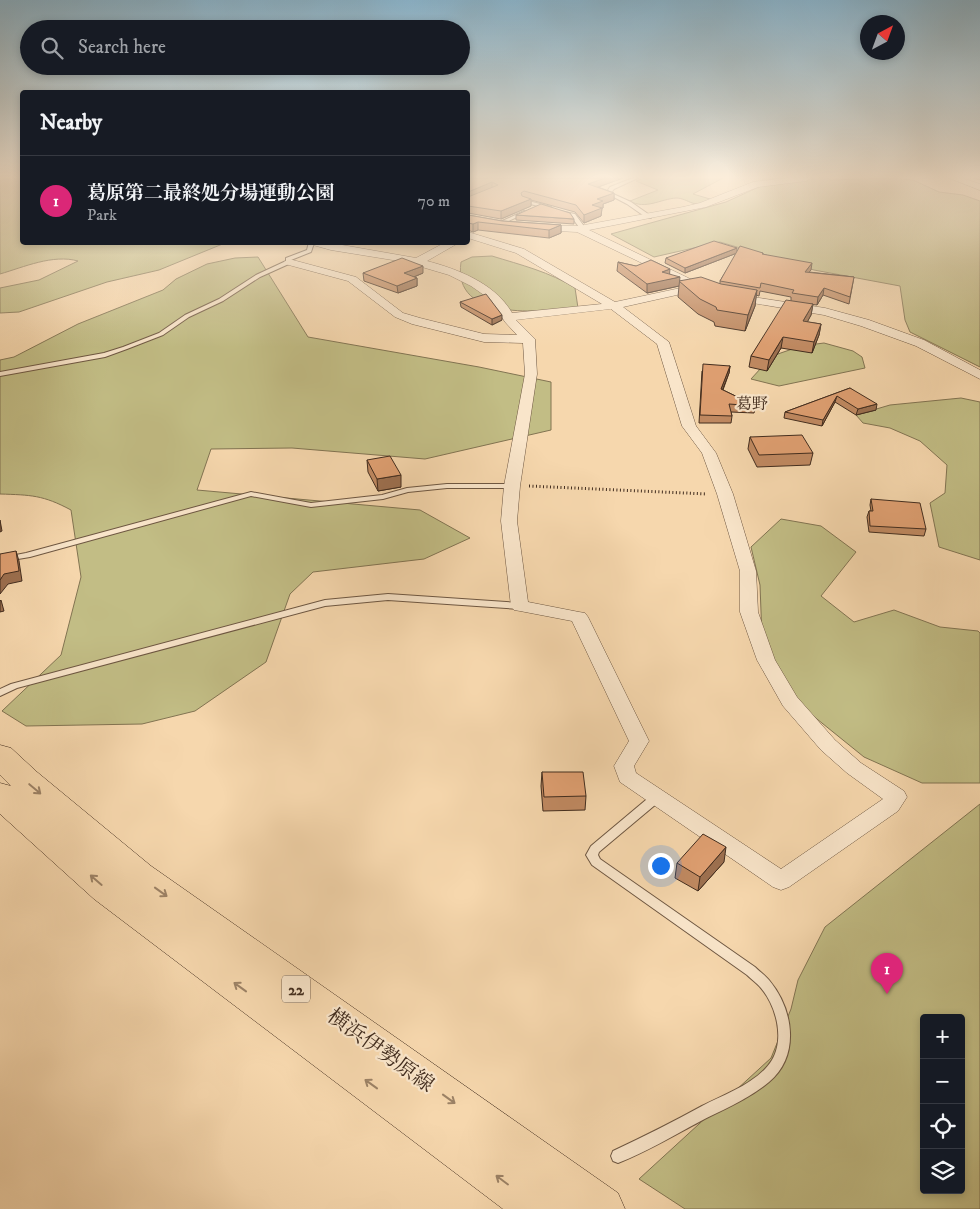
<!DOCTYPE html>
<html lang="en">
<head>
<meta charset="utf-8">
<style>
	:root { --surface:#171b24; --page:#20242c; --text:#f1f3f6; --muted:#9ea1a6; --line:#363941; --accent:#db2777 }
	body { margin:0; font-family:"IM FELL DW Pica","Noto Serif JP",serif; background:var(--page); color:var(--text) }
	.controls { position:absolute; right:15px; bottom:15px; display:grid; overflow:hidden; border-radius:5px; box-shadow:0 2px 8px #0003 }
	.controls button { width:45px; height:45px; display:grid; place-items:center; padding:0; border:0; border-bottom:1px solid var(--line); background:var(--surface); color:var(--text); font:25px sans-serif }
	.compass { position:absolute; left:860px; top:15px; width:45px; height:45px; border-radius:50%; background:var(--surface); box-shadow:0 2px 8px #0003; rotate:41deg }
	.you { position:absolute; left:660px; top:865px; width:18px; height:18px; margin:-12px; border:4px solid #fff; border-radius:50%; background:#1a73e8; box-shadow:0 0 0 8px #1a73e833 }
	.badge { display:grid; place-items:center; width:32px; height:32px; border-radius:50%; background:var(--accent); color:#fff; font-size:16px; font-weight:700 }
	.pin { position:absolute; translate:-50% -41px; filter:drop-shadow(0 1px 2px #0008) }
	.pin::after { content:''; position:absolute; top:26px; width:18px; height:15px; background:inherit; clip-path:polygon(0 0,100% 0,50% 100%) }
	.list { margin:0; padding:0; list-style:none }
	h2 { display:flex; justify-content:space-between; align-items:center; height:65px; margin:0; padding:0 20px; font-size:21px }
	h2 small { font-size:16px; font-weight:400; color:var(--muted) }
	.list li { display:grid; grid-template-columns:32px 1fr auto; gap:15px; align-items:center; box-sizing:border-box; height:90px; padding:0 20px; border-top:1px solid var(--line) }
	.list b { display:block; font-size:19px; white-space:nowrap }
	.list p { margin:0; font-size:16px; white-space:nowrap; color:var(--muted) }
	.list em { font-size:16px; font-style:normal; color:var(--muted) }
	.icon { flex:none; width:28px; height:28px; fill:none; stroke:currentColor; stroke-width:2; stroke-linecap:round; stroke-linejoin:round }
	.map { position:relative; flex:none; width:980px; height:1209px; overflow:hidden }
	.search { position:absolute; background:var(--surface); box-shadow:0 2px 8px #0003; left:20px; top:20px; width:450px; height:55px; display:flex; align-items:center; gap:12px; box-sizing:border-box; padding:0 18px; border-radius:28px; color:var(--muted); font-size:19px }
	.panel { position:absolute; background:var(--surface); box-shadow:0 2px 8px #0003; left:20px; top:90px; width:450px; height:155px; border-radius:5px }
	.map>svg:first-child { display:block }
	.green { fill:#c2bd85; stroke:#827452; fill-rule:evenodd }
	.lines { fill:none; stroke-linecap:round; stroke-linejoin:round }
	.service-casing { stroke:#6e5742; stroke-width:2 }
	.minor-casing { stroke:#6e5742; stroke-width:1 }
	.primary-casing { stroke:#412c1e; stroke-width:1 }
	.path { stroke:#412c1e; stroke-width:3; stroke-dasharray:1 2.5; stroke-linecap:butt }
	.service { fill:#f9e5ca; fill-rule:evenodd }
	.minor { fill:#f9e5ca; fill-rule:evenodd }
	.primary { fill:#f6d7ad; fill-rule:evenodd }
	.wall { fill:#c18a62; stroke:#412c1e }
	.shaded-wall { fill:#9d7050; stroke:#412c1e }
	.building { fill:#e0a072; stroke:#412c1e }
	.oneway { stroke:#9c8266 }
	.labels { text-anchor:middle; stroke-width:4.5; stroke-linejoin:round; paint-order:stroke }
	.far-neighbourhood-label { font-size:16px; fill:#412c1e; stroke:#f9e5ca }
	.shield { fill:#f9e5ca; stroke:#786452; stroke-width:1 }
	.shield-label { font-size:16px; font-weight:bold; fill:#412c1e }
	.near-street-label { font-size:21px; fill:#412c1e; stroke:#f9e5ca }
</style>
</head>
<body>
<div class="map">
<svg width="980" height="1209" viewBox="0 0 980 1209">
	<rect width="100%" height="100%" fill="#f6d7ad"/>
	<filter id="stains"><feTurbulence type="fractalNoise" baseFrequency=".004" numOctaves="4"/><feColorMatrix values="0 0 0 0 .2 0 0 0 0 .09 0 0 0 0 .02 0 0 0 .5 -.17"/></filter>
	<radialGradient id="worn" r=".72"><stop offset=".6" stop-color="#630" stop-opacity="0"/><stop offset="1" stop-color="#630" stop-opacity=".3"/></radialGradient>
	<path class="green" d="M 0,178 L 22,178 L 22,242 L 225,243 L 159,270 L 107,282 L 19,312 L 0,313 L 0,288 L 39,280 L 78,261 C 53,254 24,267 0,274 Z
		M 645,178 L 723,178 L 693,194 L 710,199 C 695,211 689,198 676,198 C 661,199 645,210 630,201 L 658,190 L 636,181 Z
		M 763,178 L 827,178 L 831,180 L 891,178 L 913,180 L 939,192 L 963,195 L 980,201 L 980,367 L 910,332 L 905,320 L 900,286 L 814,270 L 720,242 L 654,257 L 611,234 L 726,202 L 761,186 Z
		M 492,256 C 521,265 550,272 575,288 L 578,308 C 541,311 452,323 461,262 L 472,257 Z
		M 258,257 L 308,337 L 479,367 L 551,382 L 551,430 L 425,459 L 292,448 L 211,449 L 197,490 L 420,510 L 470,538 L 424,559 L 313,572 L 290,594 L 266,662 L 195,711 L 142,724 L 26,726 L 2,711 L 61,655 L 81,577 L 71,510 C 43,495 31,495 0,494 L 0,360 L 14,357 L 78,324 L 163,290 L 176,279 L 207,264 L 235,258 Z
		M 824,343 L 853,351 L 862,357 L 865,368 L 779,386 L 751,379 L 772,356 L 801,346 Z
		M 961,398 L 980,402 L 980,560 L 939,547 L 930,503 L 945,493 L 947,465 L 920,441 L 890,428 L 863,423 L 856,415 L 890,405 Z
		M 781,519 L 821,526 L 856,552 L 821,596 L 854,622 L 894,610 L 940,627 L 978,631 L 980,633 L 980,783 L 922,783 L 864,757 L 786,694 L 762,638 L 760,585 L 751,547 Z
		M 980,804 L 980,1209 L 685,1209 L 639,1179 L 771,1058 L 791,1009 L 798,980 L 825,927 ZM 924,1018 L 961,1018 L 961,1190 L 924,1190 Z"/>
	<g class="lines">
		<defs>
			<path id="service" d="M 633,178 L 638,178 L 614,189 L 611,193 L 631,202 L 651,216 L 651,218 L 647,218 L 627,204 L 606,193 L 610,187 Z
				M 525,200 L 551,207 L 551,208 L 549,209 L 523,202 L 523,200 Z
				M 524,211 L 528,212 L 502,224 L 498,223 Z
				M 559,211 L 575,214 L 586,229 L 585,230 L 581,230 L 571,216 L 559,213 Z
				M 309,242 L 314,243 L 311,252 L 291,260 L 291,263 L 260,277 L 223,301 L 189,317 L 163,335 L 127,349 L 105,357 L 0,376 L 0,372 L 104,353 L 123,347 L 159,333 L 185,315 L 219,299 L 256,275 L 286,261 L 286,258 L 307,250 Z
				M 447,484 L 512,484 L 516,486 L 512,488 L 447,488 L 408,492 L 383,499 L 311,507 L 251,496 L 30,557 L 0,562 L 0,558 L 26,553 L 251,492 L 311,503 L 382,495 L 407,488 Z
				M 388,594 L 520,603 L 524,606 L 520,609 L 388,600 L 325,606 L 17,688 L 0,696 L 0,689 L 11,684 L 325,600 Z
				M 657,793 L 661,794 L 662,797 L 661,800 L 599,852 L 598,855 L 600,859 L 755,967 C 760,972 765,975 769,980 C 794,1010 800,1056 769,1082 C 749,1099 722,1110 699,1122 C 673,1136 646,1152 618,1163 L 613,1161 L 611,1156 L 613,1151 C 643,1137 673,1122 702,1106 C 725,1094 758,1083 772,1060 C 785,1038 776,1006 761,988 C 757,983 751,979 747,975 L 592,865 L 586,855 L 591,846 L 653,794 Z"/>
			<path id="minor" d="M 786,178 L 811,178 L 806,181 L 758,187 L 706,207 L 589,230 L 711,289 L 705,292 L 699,290 L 623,307 L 669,342 L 696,426 L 716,453 L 733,494 L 756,571 L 758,612 L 775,660 L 797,697 L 835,740 L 861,763 L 904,791 L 907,797 L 898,811 L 789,887 L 781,890 L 773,887 L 620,782 L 614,766 L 629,741 L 572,621 L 520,611 L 514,610 L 511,606 L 501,521 L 504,486 L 525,374 L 523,343 L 484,342 L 412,324 L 395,317 L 348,281 L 285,264 L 284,262 L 289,259 L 356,277 L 403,313 L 420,318 L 484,334 L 517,335 L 505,322 L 491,300 L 471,286 L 449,275 L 405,262 L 331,250 L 302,242 L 325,242 L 416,258 L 446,242 L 460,242 L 427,261 C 458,269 496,284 512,313 L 602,304 L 516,253 L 468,238 L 468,232 L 524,249 L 615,302 L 690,286 L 577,232 L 537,230 L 532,227 L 533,225 L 579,226 L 683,207 L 700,203 L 753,182 ZM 611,309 L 657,344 L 682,426 L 702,453 L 717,494 L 740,571 L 740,612 L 757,660 L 783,706 L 821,750 L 847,773 L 883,799 L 781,869 L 636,773 L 634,766 L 649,741 L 588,617 L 585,613 L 579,612 L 528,602 L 517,521 L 520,486 L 537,374 L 535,339 L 516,320 Z
				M 949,178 L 962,178 L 980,184 L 980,190 Z
				M 733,294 L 825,308 L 869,320 L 924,340 L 980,370 L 980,379 L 916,346 L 861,326 L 824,315 L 729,299 L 727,297 Z"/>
			<path id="primary" d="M 0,745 L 11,748 L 37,772 L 151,866 L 618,1193 L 625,1209 L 503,1209 L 94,899 L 0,814 L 0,783 L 11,786 L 0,775 Z"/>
		</defs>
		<use href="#service" class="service-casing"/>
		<use href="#minor" class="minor-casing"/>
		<use href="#primary" class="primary-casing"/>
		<path class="path" d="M 529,486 L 707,494"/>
		<use href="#service" class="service"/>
		<use href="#minor" class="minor"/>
		<use href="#primary" class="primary"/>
	</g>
	<path class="wall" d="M 468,178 L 623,178 L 598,187 L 614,193 L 614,200 L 603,204 L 603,208 L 602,208 L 601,216 L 584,223 L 575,212 L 531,200 L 531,206 L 501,219 L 468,213 Z
		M 973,178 L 980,178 L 980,180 Z
		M 468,215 L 502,221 L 561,225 L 561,233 L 549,238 L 478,230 L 473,232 L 468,230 Z
		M 516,215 L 574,219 L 574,224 L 516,220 Z
		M 737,253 L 763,253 L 763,254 L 811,270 L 809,272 L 854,277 L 849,304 L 823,295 L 817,305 L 809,304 L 813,304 L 811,315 L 807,322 L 821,324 L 819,335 L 812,353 L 781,348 L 767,371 L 749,367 L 751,356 L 791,301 L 791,297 L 760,291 L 759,296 L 756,295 L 755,306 L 745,331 L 715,326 L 714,322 L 698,314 L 678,297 L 679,286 L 647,293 L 617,271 L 618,262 L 670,274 L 680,281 L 720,284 L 720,281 L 737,253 L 685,273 L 665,263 L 666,258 Z
		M 363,273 L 423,273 L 414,277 L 417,278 L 417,286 L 398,293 L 364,281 Z
		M 460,302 L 502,320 L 492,325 L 461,307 Z
		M 730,366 L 729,373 L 723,390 L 756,406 L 754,413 L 731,412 L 732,416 L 731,423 L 699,423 L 702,371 Z
		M 850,388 L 876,410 L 856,415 L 835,402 L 822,426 L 784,418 L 785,412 Z
		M 750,437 L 813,453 L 810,465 L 757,467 L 748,449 Z
		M 367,460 L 401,487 L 378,491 L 368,472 Z
		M 871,499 L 926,529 L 924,536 L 869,532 L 867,517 L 869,511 L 871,511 L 870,505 Z
		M 542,772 L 586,796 L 585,810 L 543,811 L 541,786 Z
		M 724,862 L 698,891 L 675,878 L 677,863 Z"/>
	<path class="shaded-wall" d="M 605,178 L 623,178 L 587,191 L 588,184 Z
		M 492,182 L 492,189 L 468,199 L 468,192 Z
		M 614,193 L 614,200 L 603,204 L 603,208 L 602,208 L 601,216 L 584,223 L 584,215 L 592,205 L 597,199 Z
		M 531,199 L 531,206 L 501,219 L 501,211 Z
		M 478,222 L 478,230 L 473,232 L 473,224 Z
		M 561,225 L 561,233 L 549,238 L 549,230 Z
		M 737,248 L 737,253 L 685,273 L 685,268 Z
		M 812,263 L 811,270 L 803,279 L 805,272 Z
		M 423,266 L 423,273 L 404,281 L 404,273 Z
		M 670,269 L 669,279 L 680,277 L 679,286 L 647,293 L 647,284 L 662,272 Z
		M 417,278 L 417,286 L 398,293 L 397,286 Z
		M 824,288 L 823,295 L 817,305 L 818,297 Z
		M 757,290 L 755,306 L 745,331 L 748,315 Z
		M 813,304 L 811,315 L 802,332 L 803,321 Z
		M 502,315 L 502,320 L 492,325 L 492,319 Z
		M 821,324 L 819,335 L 812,353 L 814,342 Z
		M 783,337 L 781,348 L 767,371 L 769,360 Z
		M 730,366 L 729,373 L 720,396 L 721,389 Z
		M 837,396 L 835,402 L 822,426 L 823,420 Z
		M 877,404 L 876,410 L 856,415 L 858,409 Z
		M 401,475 L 401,487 L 378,491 L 377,479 Z
		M 0,520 L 2,531 L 0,532 Z
		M 16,551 L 19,561 L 22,581 L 8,584 L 0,594 L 0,580 Z
		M 1,600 L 4,611 L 0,612 L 0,601 Z
		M 726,847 L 724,862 L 698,891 L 700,877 Z"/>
	<path class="building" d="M 468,178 L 605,178 L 588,184 L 614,193 L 597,199 L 603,201 L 592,205 L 602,208 L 584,215 L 576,205 L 524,191 L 521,193 L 522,196 L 531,199 L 501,211 L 468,206 L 468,197 L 498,185 L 492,182 L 468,192 Z
		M 541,204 L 570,213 L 574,219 L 516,215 Z
		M 468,215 L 502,221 L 561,225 L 549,230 L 478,222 L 473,224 L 468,223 Z
		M 714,241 L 737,248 L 685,268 L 666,258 Z
		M 740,246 L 763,253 L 762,254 L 812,263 L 805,272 L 854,277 L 850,297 L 824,288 L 818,297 L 792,293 L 794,290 L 761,283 L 760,288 L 720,281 Z
		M 402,258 L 423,266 L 404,273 L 417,278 L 397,286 L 363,273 Z
		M 651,260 L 670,269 L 662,272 L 680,277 L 647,284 L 618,262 L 636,266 Z
		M 701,277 L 721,284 L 757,290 L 748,315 L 717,310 L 716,307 L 700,299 L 679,281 Z
		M 486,294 L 502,315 L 492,319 L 460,302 Z
		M 786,300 L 813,304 L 803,321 L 821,324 L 814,342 L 783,337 L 769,360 L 751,356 Z
		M 703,364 L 730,366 L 721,389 L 756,406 L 729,404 L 732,416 L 700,415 Z
		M 850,388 L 877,404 L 858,409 L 837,396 L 823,420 L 785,412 Z
		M 802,435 L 813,453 L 759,455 L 750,437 Z
		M 390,456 L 401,475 L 377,479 L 367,460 Z
		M 871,499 L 920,503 L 926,529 L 870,526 L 869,511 L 873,511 Z
		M 16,551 L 19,571 L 4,574 L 0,580 L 0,554 Z
		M 542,772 L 583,772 L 586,796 L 544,797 Z
		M 703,834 L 726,847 L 700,877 L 677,863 Z"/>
	<defs><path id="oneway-shaft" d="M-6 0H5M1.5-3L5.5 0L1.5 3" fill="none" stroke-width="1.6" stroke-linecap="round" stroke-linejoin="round" transform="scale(1.25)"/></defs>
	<g class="oneway">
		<use href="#oneway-shaft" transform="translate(35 789) rotate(40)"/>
		<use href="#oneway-shaft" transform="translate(96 880) rotate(-139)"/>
		<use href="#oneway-shaft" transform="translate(161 892) rotate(36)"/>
		<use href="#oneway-shaft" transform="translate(240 987) rotate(-144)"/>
		<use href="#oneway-shaft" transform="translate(371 1084) rotate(-144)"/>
		<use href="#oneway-shaft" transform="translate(449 1099) rotate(36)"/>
		<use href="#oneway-shaft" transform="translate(502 1180) rotate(-143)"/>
	</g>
	<linearGradient id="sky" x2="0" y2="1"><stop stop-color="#8ab6cf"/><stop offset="0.51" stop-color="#fbedda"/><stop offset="1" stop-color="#fbedda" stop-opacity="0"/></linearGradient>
	<rect width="980" height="347" fill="url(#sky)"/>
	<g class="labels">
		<g class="far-neighbourhood-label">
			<text x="752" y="409">葛野</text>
		</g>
		<rect class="shield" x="282" y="975.5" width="28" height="27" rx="4"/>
		<g class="shield-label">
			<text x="296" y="995">22</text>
		</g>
		<g class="near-street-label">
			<text transform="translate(381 1050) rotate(36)" y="7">横浜伊勢原線</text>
		</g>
	</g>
	<rect width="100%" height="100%" filter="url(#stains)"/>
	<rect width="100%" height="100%" fill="url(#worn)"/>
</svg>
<div class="controls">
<button>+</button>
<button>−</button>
<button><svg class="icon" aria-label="locate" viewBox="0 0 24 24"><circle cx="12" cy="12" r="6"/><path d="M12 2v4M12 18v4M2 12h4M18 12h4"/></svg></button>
<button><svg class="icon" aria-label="layers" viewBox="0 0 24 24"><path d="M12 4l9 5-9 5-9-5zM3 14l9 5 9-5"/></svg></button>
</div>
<svg class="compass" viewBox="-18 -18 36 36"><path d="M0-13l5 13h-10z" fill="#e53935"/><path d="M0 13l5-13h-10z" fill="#9ea1a6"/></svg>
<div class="you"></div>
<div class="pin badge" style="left:887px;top:994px">1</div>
<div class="search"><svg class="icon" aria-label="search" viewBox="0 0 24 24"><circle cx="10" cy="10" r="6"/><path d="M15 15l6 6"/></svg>Search here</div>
<section class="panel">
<h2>Nearby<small></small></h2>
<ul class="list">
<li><span class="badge">1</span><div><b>葛原第二最終処分場運動公園</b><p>Park</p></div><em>70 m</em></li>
</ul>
</section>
</div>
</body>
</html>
